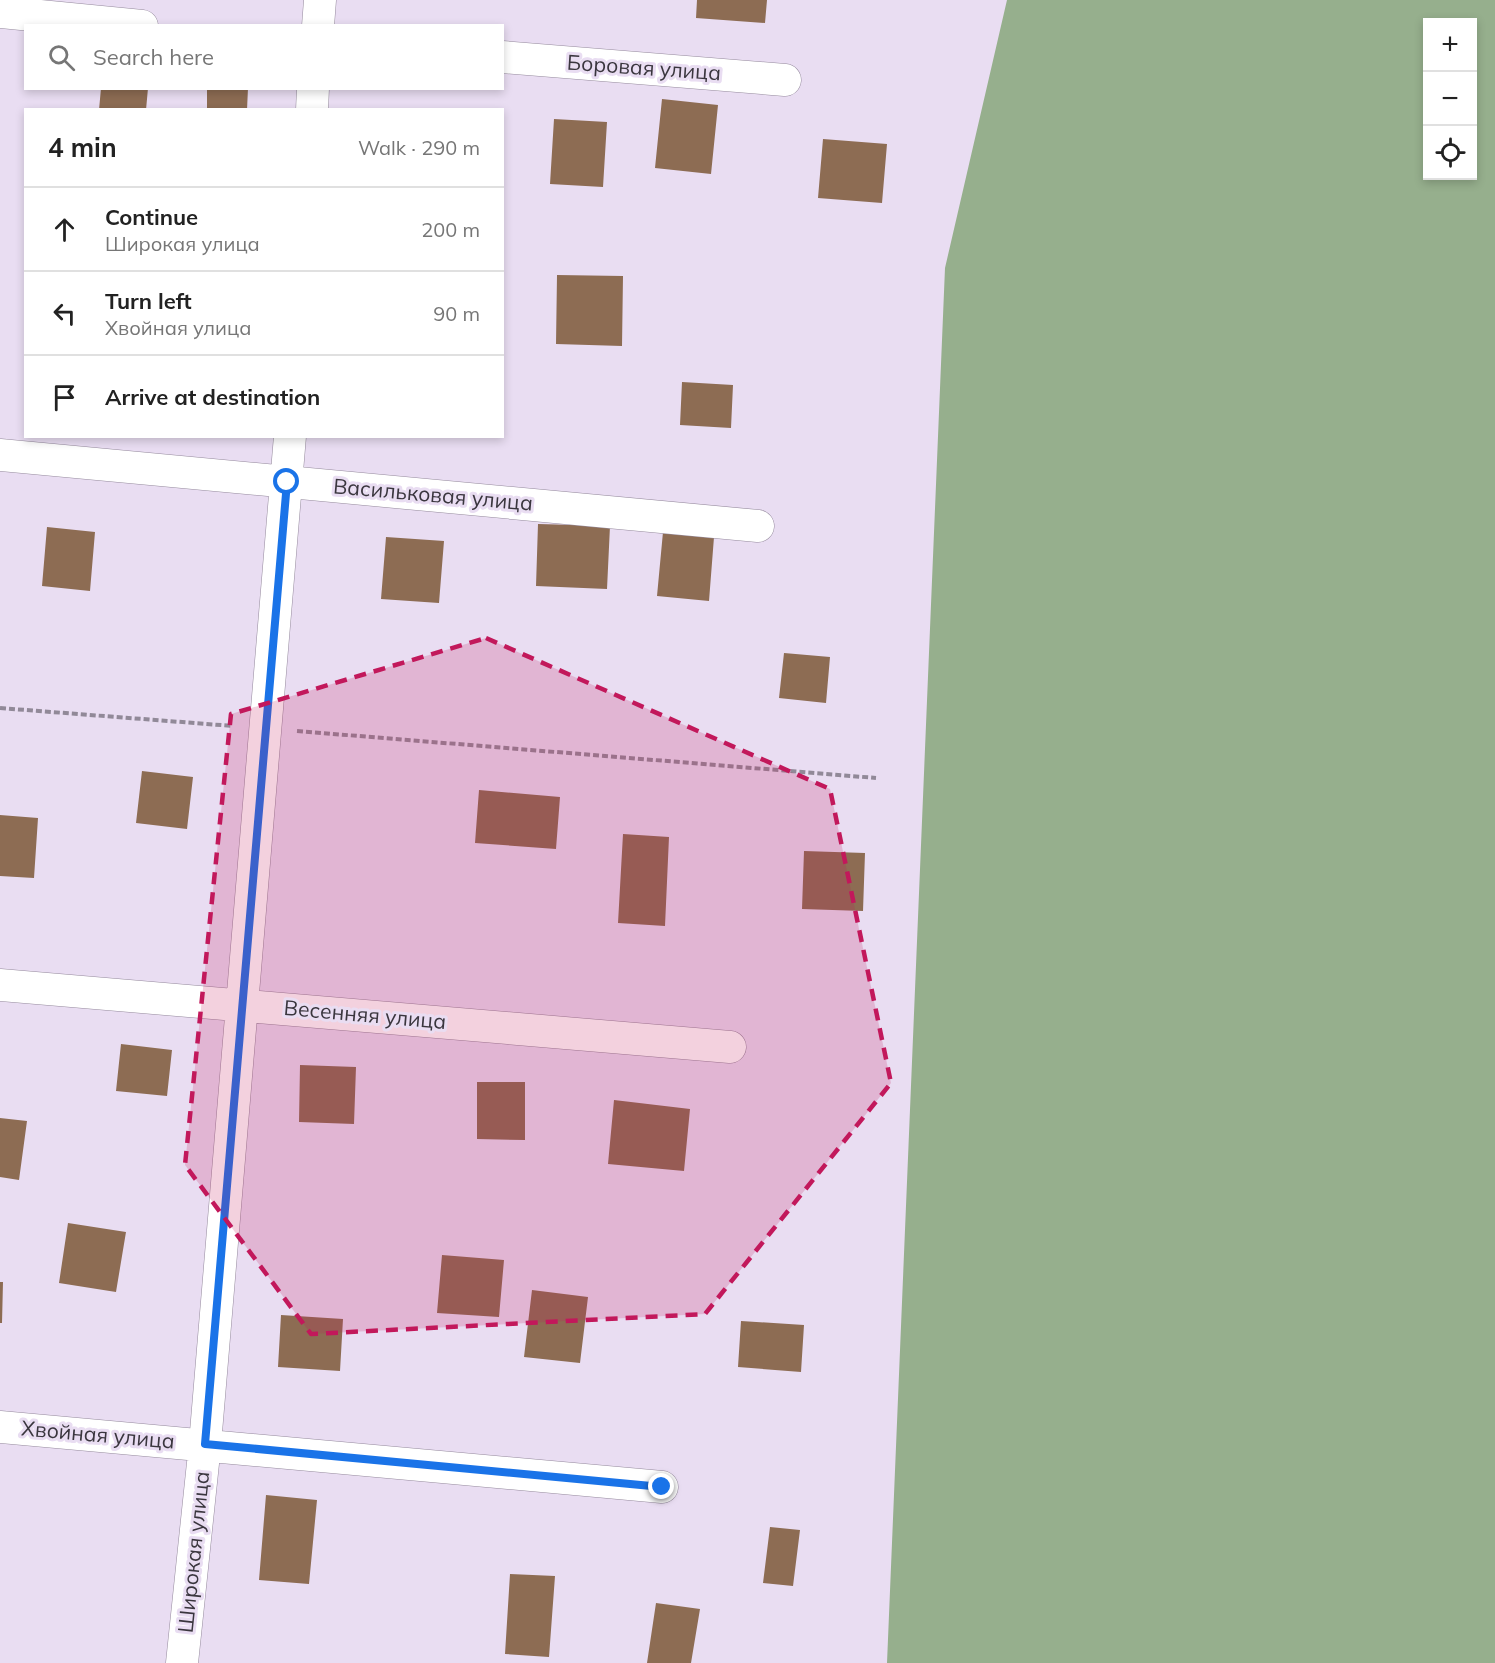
<!DOCTYPE html>
<html lang="en">
<head>
<meta charset="utf-8">
<style>
	:root { --surface:#fff; --page:#f6f6f6; --text:#222; --muted:#767676; --line:#e0e0e0 }
	body { margin:0; font-family:Mulish,sans-serif; background:var(--page); color:var(--text) }
	.controls { position:absolute; right:18px; top:18px; display:grid; overflow:hidden; border-radius:0px; box-shadow:0 3px 9px #0003 }
	.controls button { width:54px; height:54px; display:grid; place-items:center; padding:0; border:0; border-bottom:2px solid var(--line); background:var(--surface); color:var(--text); font:30px sans-serif }
	.stop { position:absolute; width:18px; height:18px; margin:-14px; border:4px solid #1a73e8; border-radius:50%; background:#fff }
	.stop.end { background:#1a73e8; border-color:#fff; box-shadow:0 2px 6px #0008 }
	.list { margin:0; padding:0; list-style:none }
	h2 { display:flex; justify-content:space-between; align-items:center; height:78px; margin:0; padding:0 24px; font-size:26px }
	h2 small { font-size:20px; font-weight:400; color:var(--muted) }
	.list li { display:grid; grid-template-columns:39px 1fr auto; gap:18px; align-items:center; box-sizing:border-box; height:84px; padding:0 24px; border-top:2px solid var(--line) }
	.list b { display:block; font-size:22px; white-space:nowrap }
	.list p { margin:0; font-size:20px; white-space:nowrap; color:var(--muted) }
	.list em { font-size:20px; font-style:normal; color:var(--muted) }
	.icon { flex:none; width:33px; height:33px; fill:none; stroke:currentColor; stroke-width:2; stroke-linecap:round; stroke-linejoin:round }
	.map { position:relative; flex:none; width:1495px; height:1663px; overflow:hidden }
	.search { position:absolute; background:var(--surface); box-shadow:0 3px 9px #0003; left:24px; top:24px; width:480px; height:66px; display:flex; align-items:center; gap:15px; box-sizing:border-box; padding:0 21px; border-radius:0px; color:var(--muted); font-size:22px }
	.panel { position:absolute; background:var(--surface); box-shadow:0 3px 9px #0003; left:24px; top:108px; width:480px; height:330px; border-radius:0px }
	.map>svg:first-child { display:block }
	.forest { fill:#96af8d; fill-rule:evenodd }
	.building { fill:#8d6c53 }
	.lines { fill:none; stroke-linecap:round; stroke-linejoin:round }
	.street-casing { stroke:#958a9d; stroke-width:33 }
	.path { stroke:#918998; stroke-width:4; stroke-dasharray:6 3; stroke-linecap:butt }
	.street { stroke:#fff; stroke-width:32 }
	.route { stroke:#1a73e8; stroke-width:8 }
	.marked { fill:#c2185b; fill-opacity:0.2; stroke:#c2185b; stroke-width:4.5; stroke-dasharray:12 8; stroke-linejoin:round }
	.labels { text-anchor:middle; stroke-width:6; stroke-linejoin:round; paint-order:stroke }
	.street-label { font-size:21px; fill:#3a363e; stroke:#e9ddf2 }
</style>
</head>
<body>
<div class="map">
<svg width="1495" height="1663" viewBox="0 0 1495 1663">
	<rect width="100%" height="100%" fill="#e9ddf2"/>
	<path class="forest" d="M 1007,0 L 1495,0 L 1495,1663 L 887,1663 L 945,268 ZM 1428,22 L 1472,22 L 1472,176 L 1428,176 Z"/>
	<path class="building" d="M 697,0 L 767,0 L 765,23 L 696,18 Z
		M 101,88 L 148,88 L 146,110 L 99,110 Z
		M 207,88 L 248,88 L 247,110 L 207,110 Z
		M 662,99 L 718,105 L 711,174 L 655,168 Z
		M 554,119 L 607,122 L 603,187 L 550,184 Z
		M 823,139 L 887,144 L 882,203 L 818,198 Z
		M 557,275 L 623,276 L 622,346 L 556,344 Z
		M 682,382 L 733,385 L 731,428 L 680,425 Z
		M 538,524 L 610,526 L 607,589 L 536,586 Z
		M 47,527 L 95,532 L 90,591 L 42,586 Z
		M 663,532 L 714,537 L 709,601 L 657,596 Z
		M 386,537 L 444,541 L 439,603 L 381,599 Z
		M 784,653 L 830,657 L 826,703 L 779,698 Z
		M 142,771 L 193,777 L 187,829 L 136,823 Z
		M 479,790 L 560,797 L 556,849 L 475,843 Z
		M 0,815 L 38,818 L 34,878 L 0,876 Z
		M 623,834 L 669,837 L 665,926 L 618,923 Z
		M 804,851 L 865,853 L 863,911 L 802,909 Z
		M 121,1044 L 172,1050 L 167,1096 L 116,1091 Z
		M 300,1065 L 356,1067 L 354,1124 L 299,1122 Z
		M 477,1082 L 525,1082 L 525,1140 L 477,1139 Z
		M 614,1100 L 690,1109 L 684,1171 L 608,1164 Z
		M 0,1118 L 27,1121 L 19,1180 L 0,1177 Z
		M 68,1223 L 126,1232 L 116,1292 L 59,1283 Z
		M 442,1255 L 504,1260 L 499,1317 L 437,1313 Z
		M 0,1282 L 3,1282 L 2,1323 L 0,1323 Z
		M 532,1290 L 588,1297 L 580,1363 L 524,1357 Z
		M 281,1315 L 343,1319 L 340,1371 L 278,1367 Z
		M 741,1321 L 804,1325 L 801,1372 L 738,1367 Z
		M 266,1495 L 317,1500 L 309,1584 L 259,1580 Z
		M 770,1527 L 800,1530 L 793,1586 L 763,1583 Z
		M 510,1574 L 555,1576 L 549,1657 L 505,1654 Z
		M 656,1603 L 700,1609 L 691,1663 L 647,1663 Z"/>
	<g class="lines">
		<defs>
			<path id="street" d="M 0,12 L 142,26
				M 318,26 L 320,0
				M 502,57 L 785,80
				M 312,110 L 313,88
				M 0,455 L 758,526
				M 0,985 L 730,1047
				M 0,1427 L 662,1487
				M 182,1663 L 205,1444 L 290,436"/>
		</defs>
		<use href="#street" class="street-casing"/>
		<path class="path" d="M 0,708 L 233,726
			M 297,731 L 876,778"/>
		<use href="#street" class="street"/>
	</g>
	<g class="lines">
		<path class="route" d="M 287,482 L 205,1444 L 662,1487"/>
	</g>
	<path class="marked" d="M 486,638 L 830,789 L 891,1083 L 705,1314 L 311,1334 L 185,1165 L 231,714 Z"/>
	<g class="labels">
		<g class="street-label">
			<text transform="translate(644 68) rotate(4)" y="7">Боровая улица</text>
			<text transform="translate(433 495) rotate(5)" y="7">Васильковая улица</text>
			<text transform="translate(365 1015) rotate(5)" y="7">Весенняя улица</text>
			<text transform="translate(98 1435) rotate(5)" y="7">Хвойная улица</text>
			<text transform="translate(194 1552) rotate(-84)" y="7">Широкая улица</text>
		</g>
	</g>
</svg>
<div class="controls">
<button>+</button>
<button>−</button>
<button><svg class="icon" aria-label="locate" viewBox="0 0 24 24"><circle cx="12" cy="12" r="6"/><path d="M12 2v4M12 18v4M2 12h4M18 12h4"/></svg></button>
</div>
<div class="stop" style="left:287px;top:482px"></div>
<div class="stop end" style="left:662px;top:1487px"></div>
<div class="search"><svg class="icon" aria-label="search" viewBox="0 0 24 24"><circle cx="10" cy="10" r="6"/><path d="M15 15l6 6"/></svg>Search here</div>
<section class="panel">
<h2>4 min<small>Walk · 290 m</small></h2>
<ul class="list">
<li><svg class="icon" aria-label="ahead" viewBox="0 0 24 24"><path d="M12 20V5M6 11l6-6 6 6"/></svg><div><b>Continue</b><p>Широкая улица</p></div><em>200 m</em></li>
<li><svg class="icon" aria-label="left" viewBox="0 0 24 24"><path d="M17 20v-9H6M10 6l-5 5 5 5"/></svg><div><b>Turn left</b><p>Хвойная улица</p></div><em>90 m</em></li>
<li><svg class="icon" aria-label="arrive" viewBox="0 0 24 24"><path d="M6 21V4h12l-3 4 3 4H6"/></svg><div><b>Arrive at destination</b></div></li>
</ul>
</section>
</div>
</body>
</html>
